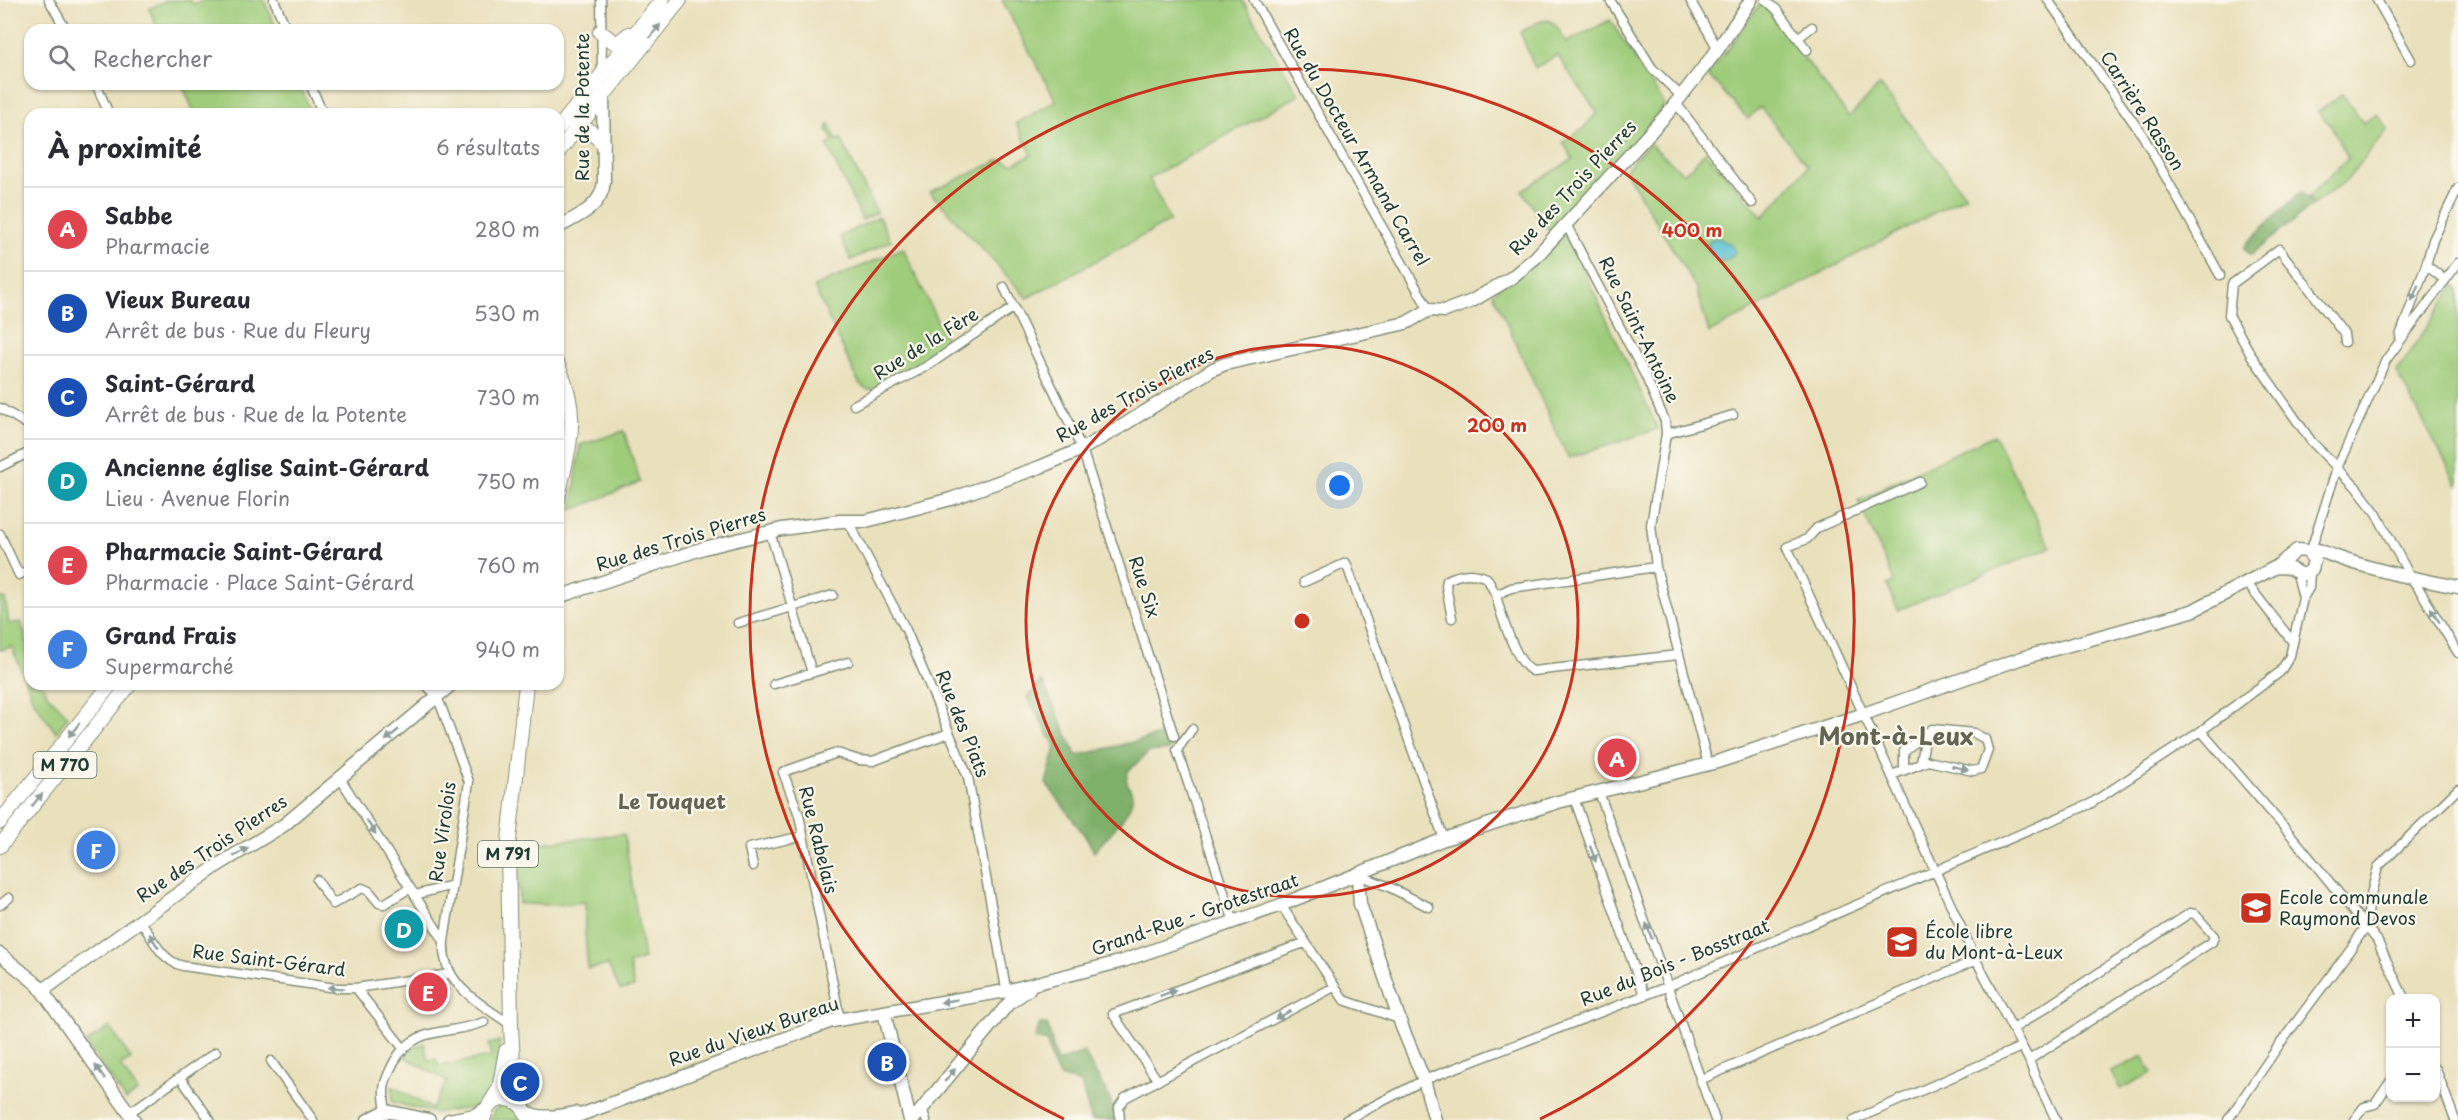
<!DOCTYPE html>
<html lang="fr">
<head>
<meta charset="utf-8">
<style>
	:root { --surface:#fff; --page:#f7f7f7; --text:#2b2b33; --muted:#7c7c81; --line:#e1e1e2; --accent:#c8321e }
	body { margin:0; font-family:"Playpen Sans",sans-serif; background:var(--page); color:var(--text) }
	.controls { position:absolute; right:18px; bottom:18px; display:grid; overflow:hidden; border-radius:12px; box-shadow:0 2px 4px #0004 }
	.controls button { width:54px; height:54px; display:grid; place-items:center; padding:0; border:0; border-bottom:2px solid var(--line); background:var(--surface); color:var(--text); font:30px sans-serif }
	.you { position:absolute; left:1340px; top:486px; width:21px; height:21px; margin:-15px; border:4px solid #fff; border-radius:50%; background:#1a73e8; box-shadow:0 0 0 9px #1a73e833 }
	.badge { display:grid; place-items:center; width:39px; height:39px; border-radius:50%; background:var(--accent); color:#fff; font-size:20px; font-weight:700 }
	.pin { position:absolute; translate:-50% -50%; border:3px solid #fff; box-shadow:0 2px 6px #0006 }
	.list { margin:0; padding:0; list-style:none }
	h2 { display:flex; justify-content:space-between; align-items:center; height:78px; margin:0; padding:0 24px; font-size:26px }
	h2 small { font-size:20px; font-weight:400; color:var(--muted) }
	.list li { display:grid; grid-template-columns:39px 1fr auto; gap:18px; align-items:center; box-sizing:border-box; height:84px; padding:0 24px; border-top:2px solid var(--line) }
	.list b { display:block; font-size:22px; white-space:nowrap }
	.list p { margin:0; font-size:20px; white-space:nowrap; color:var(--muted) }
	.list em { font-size:20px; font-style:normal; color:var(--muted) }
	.icon { flex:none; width:33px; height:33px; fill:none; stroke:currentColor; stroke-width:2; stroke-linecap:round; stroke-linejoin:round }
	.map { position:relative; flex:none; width:2458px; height:1120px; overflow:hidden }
	.search { position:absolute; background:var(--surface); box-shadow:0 2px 4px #0004; left:24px; top:24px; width:540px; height:66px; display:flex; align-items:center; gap:15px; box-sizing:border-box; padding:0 21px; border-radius:18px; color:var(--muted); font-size:22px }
	.panel { position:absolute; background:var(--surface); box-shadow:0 2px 4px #0004; left:24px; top:108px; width:540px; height:582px; border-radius:18px }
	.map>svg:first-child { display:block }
	.green { fill:#9fcc7a; stroke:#5f8457; stroke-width:1.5 }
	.forest { fill:#7fb06a; stroke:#4f764f; stroke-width:1.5 }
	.water { fill:#54bfcf; stroke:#3a7e82; stroke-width:1.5 }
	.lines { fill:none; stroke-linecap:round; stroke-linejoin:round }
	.street-casing { stroke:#848e78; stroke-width:11 }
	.secondary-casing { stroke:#848e78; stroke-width:15 }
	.primary-casing { stroke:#848e78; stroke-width:16 }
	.street { stroke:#fff; stroke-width:8 }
	.secondary { stroke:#fff; stroke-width:12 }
	.primary { stroke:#fff; stroke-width:14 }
	.oneway { fill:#8f9e9a }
	.ring { fill:none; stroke:#c8321e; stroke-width:3 }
	.labels { text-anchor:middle; stroke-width:4.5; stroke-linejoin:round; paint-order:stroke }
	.shield { fill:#fbf7ec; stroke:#61756b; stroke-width:1.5 }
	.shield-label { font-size:16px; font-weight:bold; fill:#1f3d34 }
	.street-label { font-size:18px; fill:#1f3d34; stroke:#fbf7ec }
	.poi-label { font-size:18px; fill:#1f3d34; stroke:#fbf7ec; text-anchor:start }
	.neighbourhood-label { font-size:20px; font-weight:bold; fill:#616552; stroke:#fbf7ec }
	.district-label { font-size:24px; font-weight:bold; fill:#616552; stroke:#fbf7ec }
	.centre { fill:#c8321e; stroke:#fbf7ec; stroke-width:3 }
	.ring-label { font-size:18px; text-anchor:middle; font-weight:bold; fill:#c8321e; stroke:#fbf7ec; stroke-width:4.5; stroke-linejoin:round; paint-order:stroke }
</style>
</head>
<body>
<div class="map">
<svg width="2458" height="1120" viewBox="0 0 2458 1120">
	<rect width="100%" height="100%" fill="#fbf7ec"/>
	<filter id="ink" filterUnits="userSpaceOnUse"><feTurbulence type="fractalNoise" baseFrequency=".0167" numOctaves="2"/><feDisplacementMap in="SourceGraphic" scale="12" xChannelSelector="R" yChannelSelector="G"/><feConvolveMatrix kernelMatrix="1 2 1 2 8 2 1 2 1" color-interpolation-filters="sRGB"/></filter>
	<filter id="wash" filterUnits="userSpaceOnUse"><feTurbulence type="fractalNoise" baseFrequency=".008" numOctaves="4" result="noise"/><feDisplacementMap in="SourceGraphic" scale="24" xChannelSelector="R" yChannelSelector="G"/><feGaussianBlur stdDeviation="1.35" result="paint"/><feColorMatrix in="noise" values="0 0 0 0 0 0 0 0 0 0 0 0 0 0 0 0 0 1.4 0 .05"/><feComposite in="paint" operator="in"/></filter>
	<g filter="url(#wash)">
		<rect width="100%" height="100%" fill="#e9e0bc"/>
		<path class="green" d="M 167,0 L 190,0 L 193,4 L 203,0 L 264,0 L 277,30 L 158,30 L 149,9 Z
			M 1002,0 L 1242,0 L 1299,95 L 1149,178 L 1170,221 L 1027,298 L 930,192 L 1000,160 L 1013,164 L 1032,155 L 1016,123 L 1056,101 Z
			M 1761,2 L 1849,117 L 1880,85 L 1966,196 L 1709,333 L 1696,288 L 1625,170 L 1649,143 L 1684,174 L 1705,152 L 1763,217 L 1808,166 L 1760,107 L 1748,119 L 1707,74 L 1731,45 Z
			M 1549,20 L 1557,27 L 1566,43 L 1610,20 L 1664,103 L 1662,110 L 1552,233 L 1546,228 L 1522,190 L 1573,159 L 1563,142 L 1584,128 L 1597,112 L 1557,55 L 1535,68 L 1520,32 L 1541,21 Z
			M 182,84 L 299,84 L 312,114 L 195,114 Z
			M 2342,94 L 2363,123 L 2377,114 L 2388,129 L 2347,180 L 2313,205 L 2308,197 L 2348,158 L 2332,127 L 2318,112 Z
			M 829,124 L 837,140 L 841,139 L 877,213 L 862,220 L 827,145 L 834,142 L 827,130 Z
			M 879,217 L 891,241 L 851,260 L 840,236 Z
			M 1565,231 L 1658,429 L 1568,458 L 1493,293 Z
			M 903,248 L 948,344 C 932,355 889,388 871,389 C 867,390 862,386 859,383 L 814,287 Z
			M 2455,285 L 2458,289 L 2458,486 L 2397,372 Z
			M 624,431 L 640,482 L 572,510 L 580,445 Z
			M 1994,435 L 2051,547 L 1898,610 L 1887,585 L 1894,581 L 1858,500 L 1865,499 L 1891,483 Z
			M 0,598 L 5,598 L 9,624 L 21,622 L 30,654 L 30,684 L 42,684 L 47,694 L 68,716 L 56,733 L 33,700 L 12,647 L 0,650 Z
			M 624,834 L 644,959 L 629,964 L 634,987 L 620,990 L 608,965 L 588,969 L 585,932 L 585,902 L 556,905 L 519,904 L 519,845 Z
			M 110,1027 L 131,1059 L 120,1066 L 138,1091 L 126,1100 L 86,1043 Z
			M 500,1041 L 492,1091 L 477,1107 L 434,1113 L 392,1102 L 392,1086 L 432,1109 L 447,1081 L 405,1057 L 409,1050 L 424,1043 L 428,1060 L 436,1059 L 439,1066 L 491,1057 L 489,1044 Z
			M 2143,1056 L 2152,1073 L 2120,1089 L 2111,1072 Z
			M 502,1105 L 517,1109 L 522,1120 L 490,1120 L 494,1110 Z"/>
		<path class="forest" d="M 2300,193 L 2308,197 L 2313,205 L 2251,255 L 2244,248 L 2248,242 Z
			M 1042,681 L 1077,756 L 1168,733 L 1170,750 L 1149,752 L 1128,771 L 1126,780 C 1128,786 1133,792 1132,798 C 1130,816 1105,838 1094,852 L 1088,840 L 1046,783 L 1056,747 L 1027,697 Z
			M 1040,1024 L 1047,1024 L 1057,1062 L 1084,1052 L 1110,1099 L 1116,1120 L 1091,1120 L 1081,1083 L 1062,1078 L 1053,1066 L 1047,1042 L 1035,1039 Z"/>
		<path class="water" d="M 1716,237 L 1730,244 L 1736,251 L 1728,260 L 1718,261 L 1709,252 L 1708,242 Z"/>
	</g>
	<g filter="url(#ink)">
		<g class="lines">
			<defs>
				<path id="street" d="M 49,0 L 66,30
					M 274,0 L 287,30
					M 601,0 L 602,74
					M 1254,0 L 1429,310
					M 1610,0 L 1652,68 L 1681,96
					M 1690,0 L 1718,49
					M 1766,0 L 1777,10 L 1807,50
					M 2048,0 L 2143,136 L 2220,275
					M 2377,0 L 2411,60
					M 1798,38 L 1812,27
					M 96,84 L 109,114
					M 310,84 L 323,114
					M 1676,103 L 1752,203
					M 1567,226 L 1645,375 L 1665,421 L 1666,434 L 1651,525 L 1656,567 L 1708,764
					M 2426,265 L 2433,240 L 2458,188
					M 1004,287 L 1082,449 L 1174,736
					M 2400,336 L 2426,265 L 2445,280
					M 2345,342 L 2344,334 L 2279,249 L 2232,284 L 2229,315 L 2251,355 L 2311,441 L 2356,487 L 2376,513 L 2411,578 L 2421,592 L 2458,653
					M 854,405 L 929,365 L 1014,307
					M 0,408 L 30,426
					M 1666,434 L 1733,415
					M 0,467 L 30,452
					M 1920,482 L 1817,528 L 1807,539 L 1787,547 L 1976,960 L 2029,1060 L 2034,1074 L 2056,1120
					M 848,521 L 906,630 L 968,777 L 1007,994
					M 770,532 L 812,673
					M 0,534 L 19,575 L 30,569
					M 2310,553 L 2337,468 L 2386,360 L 2458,263
					M 1656,567 L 1511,588 L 1496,595 C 1500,612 1516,665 1533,671 L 1678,655
					M 2297,574 L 2303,598
					M 1304,582 L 1346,563 L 1444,839
					M 2246,582 L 2292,641
					M 1452,618 L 1446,586 L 1447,580 C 1462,573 1472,572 1487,578 L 1496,595
					M 738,623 L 833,595
					M 425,684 L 434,693 L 441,706 L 469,782 L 444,941 C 441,985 479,1002 511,1025
					M 774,684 L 848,662
					M 1192,729 L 1177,750 L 1234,922
					M 2201,731 L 2296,841 L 2377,940 L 2404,998
					M 1921,762 L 1926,735
					M 1892,775 L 1928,761 L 1973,771 L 1981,769 L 1988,750 L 1985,739 L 1974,733 L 1932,729 L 1904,751 L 1904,769
					M 340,778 L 444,941
					M 1599,792 L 1715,1120
					M 1574,798 L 1644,995
					M 753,866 L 749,848 L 803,836
					M 1358,875 L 1387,886 L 1429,907
					M 317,880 L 333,904 L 362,888 L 369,891 L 379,903 L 384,904 L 410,888
					M 415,895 L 453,885
					M 0,905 L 9,898
					M 1281,905 L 1344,1000 L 1399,1019
					M 140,920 C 152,937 161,961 183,966 L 336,988 L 356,988 L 449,974
					M 356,988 L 403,1048
					M 840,1019 L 799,815 L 783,772 L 837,753 L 859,760 L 873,761 L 949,733
					M 2013,1029 L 2190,913 L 2195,914 L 2214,936 L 2212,942 L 2029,1060
					M 271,1061 L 313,1120
					M 2436,1069 L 2455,1120
					M 180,1077 L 210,1120
					M 1700,1080 L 1976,960
					M 1158,1081 L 1113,1014 L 1304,943
					M 922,1108 L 926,1120
					M 386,1111 C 382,1089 383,1083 394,1062 C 415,1024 449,1036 484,1022
					M 129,1113 L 216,1052
					M 1120,1120 L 1119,1107 L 1125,1098 L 1334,987
					M 1346,1120 L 1424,1080 L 1669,986 L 2090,804 L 2201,731 L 2280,672 L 2290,656 L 2303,598 L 2309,588 L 2310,572
					M 1854,1120 L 2021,1047
					M 2228,1120 L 2277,1048 L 2352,947 L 2366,926 L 2371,894 L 2378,867 L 2458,789
					M 2354,1120 L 2364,1107 L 2375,1104 L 2390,1082"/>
				<path id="secondary" d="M 558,227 C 578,216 601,208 604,182 L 603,90
					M 2311,554 L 2318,550 C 2362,568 2411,578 2458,587
					M 558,597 L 704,548 L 782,529 L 840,521 L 866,521 L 951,499 L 1040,467 L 1082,449 L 1122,426 L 1213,369 L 1225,364 L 1406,323 L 1429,310 L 1445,311 L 1472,301 L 1511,278 L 1535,258 L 1668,113 L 1718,49 L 1751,0
					M 1358,875 L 1360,904 L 1402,1027 L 1424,1080 L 1435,1120
					M 0,954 L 38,985 L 134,1120
					M 42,991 L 218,865 L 284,825 L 452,684
					M 884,1012 L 910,1120
					M 526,1111 C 537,1120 561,1116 575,1113
					M 368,1120 L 386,1111 L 429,1120
					M 449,1120 L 475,1115 L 487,1108
					M 567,1120 L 832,1021 L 1006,991 L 1123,961 L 1281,905 L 1444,839 L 1558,802 L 1717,762 L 1858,716 L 2022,658 L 2192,611 L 2276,567 L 2297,550 L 2307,551 L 2314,560 L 2312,569 C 2303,578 2300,574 2291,569 C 2287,567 2280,567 2276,567
					M 913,1120 L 1008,1004 L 1029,989"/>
				<path id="primary" d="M 600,32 L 614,42 L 619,42 L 629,34
					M 558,129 L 662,0
					M 575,130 L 590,131 L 603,143
					M 558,152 L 680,0
					M 558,365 C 582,419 568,445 558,499
					M 0,822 L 111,684
					M 0,846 L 130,684
					M 518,1103 L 514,1085 L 511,1025 L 508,850 L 526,684
					M 490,1105 C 505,1093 524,1100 528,1120
					M 483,1120 L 486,1110 L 499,1089 L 506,1051"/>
			</defs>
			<use href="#street" class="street-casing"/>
			<use href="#secondary" class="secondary-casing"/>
			<use href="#primary" class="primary-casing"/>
			<use href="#street" class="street"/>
			<use href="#secondary" class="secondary"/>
			<use href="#primary" class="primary"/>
		</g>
		<defs><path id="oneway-solid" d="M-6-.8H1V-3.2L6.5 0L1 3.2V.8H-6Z" transform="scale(1.5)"/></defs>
		<g class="oneway">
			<use href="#oneway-solid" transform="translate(655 31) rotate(-51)"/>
			<use href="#oneway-solid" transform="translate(2415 293) rotate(112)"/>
			<use href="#oneway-solid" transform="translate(2435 615) rotate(-121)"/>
			<use href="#oneway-solid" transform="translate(74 730) rotate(129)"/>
			<use href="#oneway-solid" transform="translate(392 735) rotate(140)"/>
			<use href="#oneway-solid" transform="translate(1960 768) rotate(13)"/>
			<use href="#oneway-solid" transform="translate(37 800) rotate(-51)"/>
			<use href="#oneway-solid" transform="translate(371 827) rotate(57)"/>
			<use href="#oneway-solid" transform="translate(241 852) rotate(-31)"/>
			<use href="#oneway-solid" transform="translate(1593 854) rotate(70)"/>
			<use href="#oneway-solid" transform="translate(1649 931) rotate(-110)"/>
			<use href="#oneway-solid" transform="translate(154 941) rotate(-123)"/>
			<use href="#oneway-solid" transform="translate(336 988) rotate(-177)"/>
			<use href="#oneway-solid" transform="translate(1168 993) rotate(-20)"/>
			<use href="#oneway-solid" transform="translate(949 1001) rotate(170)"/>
			<use href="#oneway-solid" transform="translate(1283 1015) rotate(152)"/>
			<use href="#oneway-solid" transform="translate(100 1072) rotate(-126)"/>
			<use href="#oneway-solid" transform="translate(950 1075) rotate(-51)"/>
		</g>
	</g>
	<g class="ring">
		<circle cx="1302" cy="621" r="276"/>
		<path d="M1064 1119A552 552 0 1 1 1540 1119"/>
	</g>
	<defs>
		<symbol id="school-square" viewBox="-11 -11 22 22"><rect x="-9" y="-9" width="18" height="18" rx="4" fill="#c8321e" stroke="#fbf7ec"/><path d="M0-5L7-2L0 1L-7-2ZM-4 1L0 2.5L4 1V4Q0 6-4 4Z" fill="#fff"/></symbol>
	</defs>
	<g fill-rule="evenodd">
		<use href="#school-square" x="2237" y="889" width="38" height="38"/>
		<use href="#school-square" x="1883" y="923" width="38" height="38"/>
	</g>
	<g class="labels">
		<g class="shield">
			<rect x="33.5" y="752" width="63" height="26" rx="4.5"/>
			<rect x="478" y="841" width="60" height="26" rx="4.5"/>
		</g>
		<g class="shield-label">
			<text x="65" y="771">M 770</text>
			<text x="508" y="860">M 791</text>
		</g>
		<g class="street-label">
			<text transform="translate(583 107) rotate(-90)" y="6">Rue de la Potente</text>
			<text transform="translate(2142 111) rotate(57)" y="6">Carrière Rasson</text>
			<text transform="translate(1356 147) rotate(60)" y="6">Rue du Docteur Armand Carrel</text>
			<text transform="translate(1573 188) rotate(-47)" y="6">Rue des Trois Pierres</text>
			<text transform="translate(1639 330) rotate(64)" y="6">Rue Saint-Antoine</text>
			<text transform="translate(926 344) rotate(-32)" y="6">Rue de la Fère</text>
			<text transform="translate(1135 395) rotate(-29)" y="6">Rue des Trois Pierres</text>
			<text transform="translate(681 540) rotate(-17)" y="6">Rue des Trois Pierres</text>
			<text transform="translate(1144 587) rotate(72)" y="6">Rue Six</text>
			<text transform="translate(962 724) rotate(68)" y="6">Rue des Piats</text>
			<text transform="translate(443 832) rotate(-82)" y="6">Rue Virolois</text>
			<text transform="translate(818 840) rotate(76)" y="6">Rue Rabelais</text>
			<text transform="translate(212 849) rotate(-34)" y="6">Rue des Trois Pierres</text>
			<text transform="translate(1195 915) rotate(-19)" y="6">Grand-Rue - Grotestraat</text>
			<text transform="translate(269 961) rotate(7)" y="6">Rue Saint-Gérard</text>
			<text transform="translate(1675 963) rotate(-22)" y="6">Rue du Bois - Bosstraat</text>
			<text transform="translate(754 1032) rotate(-19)" y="6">Rue du Vieux Bureau</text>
		</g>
		<g class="poi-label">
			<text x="2279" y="904">Ecole communale<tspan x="2279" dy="21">Raymond Devos</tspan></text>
			<text x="1925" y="938">École libre<tspan x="1925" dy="21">du Mont-à-Leux</tspan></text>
		</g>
		<g class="neighbourhood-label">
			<text x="672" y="809">Le Touquet</text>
		</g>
		<g class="district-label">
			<text x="1896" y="745">Mont-à-Leux</text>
		</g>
	</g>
	<circle cx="1302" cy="621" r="9" class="centre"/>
	<g class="ring-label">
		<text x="1692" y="237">400 m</text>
		<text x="1497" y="432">200 m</text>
	</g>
</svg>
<div class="controls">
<button>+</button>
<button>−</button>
</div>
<div class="you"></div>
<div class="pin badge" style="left:1617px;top:758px;background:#e0444e">A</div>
<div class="pin badge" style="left:887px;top:1062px;background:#1a4fb4">B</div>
<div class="pin badge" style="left:520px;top:1082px;background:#1a4fb4">C</div>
<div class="pin badge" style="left:404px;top:929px;background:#0f9aa8">D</div>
<div class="pin badge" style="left:428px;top:992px;background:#e0444e">E</div>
<div class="pin badge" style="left:96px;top:850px;background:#3f7fe0">F</div>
<div class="search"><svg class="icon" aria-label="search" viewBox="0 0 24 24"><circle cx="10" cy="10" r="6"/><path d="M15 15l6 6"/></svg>Rechercher</div>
<section class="panel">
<h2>À proximité<small>6 résultats</small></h2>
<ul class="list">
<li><span class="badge" style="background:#e0444e">A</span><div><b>Sabbe</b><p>Pharmacie</p></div><em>280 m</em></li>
<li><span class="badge" style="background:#1a4fb4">B</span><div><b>Vieux Bureau</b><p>Arrêt de bus · Rue du Fleury</p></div><em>530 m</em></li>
<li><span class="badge" style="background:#1a4fb4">C</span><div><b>Saint-Gérard</b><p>Arrêt de bus · Rue de la Potente</p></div><em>730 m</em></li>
<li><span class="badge" style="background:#0f9aa8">D</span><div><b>Ancienne église Saint-Gérard</b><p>Lieu · Avenue Florin</p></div><em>750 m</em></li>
<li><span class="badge" style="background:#e0444e">E</span><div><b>Pharmacie Saint-Gérard</b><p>Pharmacie · Place Saint-Gérard</p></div><em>760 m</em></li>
<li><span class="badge" style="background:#3f7fe0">F</span><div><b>Grand Frais</b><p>Supermarché</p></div><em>940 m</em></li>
</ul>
</section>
</div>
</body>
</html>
